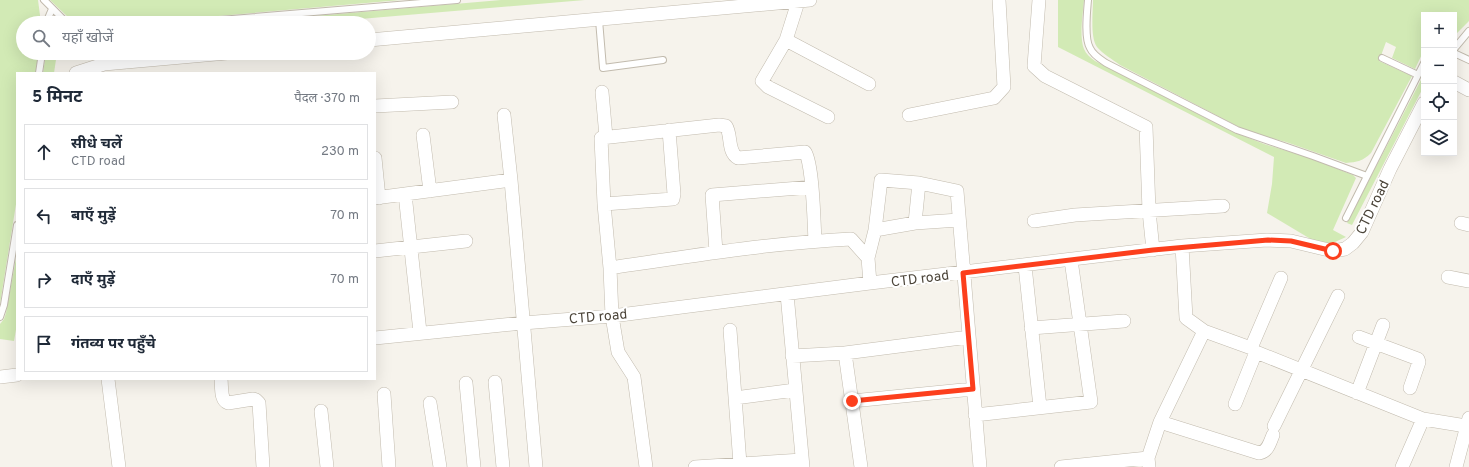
<!DOCTYPE html>
<html lang="hi">
<head>
<meta charset="utf-8">
<style>
	:root { --surface:#fff; --page:#f6f6f7; --text:#1f2937; --muted:#747a83; --line:#e0e1e3 }
	body { margin:0; font-family:Overpass,"Noto Sans Devanagari",sans-serif; background:var(--page); color:var(--text) }
	.controls { position:absolute; right:12px; top:12px; display:grid; overflow:hidden; border-radius:0px; box-shadow:0 4px 16px #0002 }
	.controls button { width:36px; height:36px; display:grid; place-items:center; padding:0; border:0; border-bottom:1px solid var(--line); background:var(--surface); color:var(--text); font:20px sans-serif }
	.stop { position:absolute; width:12px; height:12px; margin:-9px; border:3px solid #fc3f1d; border-radius:50%; background:#fff }
	.stop.end { background:#fc3f1d; border-color:#fff; box-shadow:0 1px 4px #0008 }
	.list { margin:0; padding:0; list-style:none }
	h2 { display:flex; justify-content:space-between; align-items:center; height:52px; margin:0; padding:0 16px; font-size:17px }
	h2 small { font-size:13px; font-weight:400; color:var(--muted) }
	.list li { display:grid; grid-template-columns:26px 1fr auto; gap:12px; align-items:center; box-sizing:border-box; height:56px; margin:0 8px 8px; padding:0 8px; border:1px solid var(--line); border-radius:0px }
	.list b { display:block; font-size:15px; white-space:nowrap }
	.list p { margin:0; font-size:13px; white-space:nowrap; color:var(--muted) }
	.list em { font-size:13px; font-style:normal; color:var(--muted) }
	.icon { flex:none; width:22px; height:22px; fill:none; stroke:currentColor; stroke-width:2; stroke-linecap:round; stroke-linejoin:round }
	.map { position:relative; flex:none; width:1469px; height:467px; overflow:hidden }
	.search { position:absolute; background:var(--surface); box-shadow:0 4px 16px #0002; left:16px; top:16px; width:360px; height:44px; display:flex; align-items:center; gap:10px; box-sizing:border-box; padding:0 14px; border-radius:22px; color:var(--muted); font-size:15px }
	.panel { position:absolute; background:var(--surface); box-shadow:0 4px 16px #0002; left:16px; top:72px; width:360px; height:308px; border-radius:0px }
	.map>svg:first-child { display:block }
	.green { fill:#d2eab5 }
	.lines { fill:none; stroke-linecap:round; stroke-linejoin:round }
	.lane-casing { stroke:#c2bbae; stroke-width:8 }
	.street-casing { stroke:#c2bbae; stroke-width:14 }
	.lane { stroke:#fff; stroke-width:6 }
	.street { stroke:#fff; stroke-width:13 }
	.route { stroke:#fc3f1d; stroke-width:5 }
	.labels { text-anchor:middle; stroke-width:4; stroke-linejoin:round; paint-order:stroke }
	.street-label { font-size:14px; fill:#4b4439; stroke:#fff }
</style>
</head>
<body>
<div class="map">
<svg width="1469" height="467" viewBox="0 0 1469 467">
	<rect width="100%" height="100%" fill="#f6f3ec"/>
	<path class="green" d="M 0,0 L 38,0 L 41,23 L 23,23 L 23,53 L 38,53 L 36,73 L 17,73 L 17,198 L 0,304 Z
		M 50,0 L 401,0 L 138,23 L 76,23 L 70,19 Z
		M 501,0 L 585,0 L 313,23 L 233,23 Z
		M 1058,0 L 1084,0 C 1083,13 1079,37 1084,49 C 1086,54 1090,57 1095,61 L 1231,131 L 1264,144 L 1310,158 L 1353,175 L 1356,178 L 1333,230 L 1346,237 L 1324,247 L 1267,213 L 1272,184 L 1274,157 L 1058,47 Z
		M 1093,0 L 1469,0 L 1469,21 L 1454,36 L 1454,15 L 1424,15 L 1424,50 L 1415,69 L 1392,58 L 1396,47 L 1386,42 L 1379,61 L 1412,76 L 1371,153 C 1363,161 1357,162 1346,163 L 1286,142 L 1255,134 L 1237,126 L 1120,65 C 1112,59 1103,54 1097,47 C 1090,37 1093,12 1093,0 Z
		M 46,53 L 57,53 L 54,73 L 43,73 Z
		M 1424,74 L 1424,86 L 1352,225 L 1347,223 Z
		M 17,253 L 17,324 L 14,341 L 0,339 L 0,324 L 4,319 L 6,313 Z"/>
	<g class="lines">
		<defs>
			<path id="lane" d="M 44,0 L 67,23
				M 1088,0 C 1087,12 1084,38 1090,48 C 1093,55 1100,59 1106,63 L 1237,130 L 1313,156 L 1367,176
				M 599,20 L 603,68 L 663,60
				M 46,23 L 52,9
				M 184,23 L 457,0
				M 1454,49 L 1469,31
				M 1454,53 L 1469,60
				M 1382,58 L 1418,75
				M 39,73 L 42,53
				M 1346,218 L 1424,63
				M 0,317 L 4,305 L 17,225"/>
			<path id="street" d="M 1039,0 L 1034,66 L 1045,76 L 1146,127 L 1149,211 L 1153,250
				M 798,2 L 786,40 L 762,81 L 768,87 L 828,117
				M 369,40 L 810,0
				M 786,40 L 869,84
				M 76,73 L 104,64 L 227,53
				M 1454,82 L 1469,90
				M 602,92 L 606,137
				M 375,106 L 452,102
				M 504,115 L 511,180 L 536,467
				M 909,115 L 994,98 L 1004,87 L 999,0
				M 423,135 L 430,191
				M 375,158 L 379,198
				M 405,194 L 420,332
				M 375,198 L 511,180
				M 604,204 L 673,199 L 674,194 L 669,130
				M 1034,221 L 1075,215 L 1223,206
				M 915,223 L 919,183
				M 1461,223 L 1469,225
				M 875,230 L 915,223 L 959,220
				M 1182,246 L 1186,318 L 1204,331 L 1251,348 L 1256,352 L 1423,419 L 1466,426
				M 375,251 L 466,241
				M 716,252 L 712,195 L 812,187
				M 1025,266 L 1040,407
				M 610,268 C 690,256 770,243 851,239 L 868,258
				M 1448,277 L 1469,281
				M 870,283 L 868,258 L 875,230 L 881,180 L 919,183 L 957,191 L 980,467
				M 787,294 L 803,467
				M 1031,328 L 1124,321
				M 730,330 L 740,464
				M 1359,337 L 1418,359 L 1419,362 L 1410,388
				M 375,338 L 523,323 L 612,316 L 870,283 L 1182,246 L 1267,240 L 1291,241 L 1333,251 L 1345,249 L 1353,243 L 1362,232 L 1390,169 L 1424,103
				M 1251,348 L 1281,278
				M 845,353 L 861,467
				M 792,356 L 845,353 L 969,337
				M 0,377 L 17,375
				M 108,379 L 119,467
				M 221,379 C 222,387 220,400 228,403 L 253,399 L 256,400 L 259,403 L 263,467
				M 495,382 L 503,467
				M 466,383 L 474,467
				M 1357,393 L 1383,325
				M 384,394 L 389,467
				M 735,398 L 795,390
				M 852,401 L 973,389
				M 430,403 L 440,467
				M 1235,404 L 1256,352
				M 321,411 L 327,467
				M 975,415 L 1091,402 L 1071,260
				M 1160,422 L 1259,453 C 1268,452 1270,442 1273,435
				M 1274,426 L 1338,296
				M 646,467 L 634,377 L 618,352 L 612,316 L 610,268 L 604,204 L 601,138 L 719,125 L 726,126 C 732,135 727,152 738,158 L 805,152 C 813,164 814,224 815,241
				M 695,467 L 802,460
				M 1061,467 L 1148,458
				M 1149,467 L 1148,458 L 1160,422 L 1204,331
				M 1402,467 L 1423,419
				M 1456,467 L 1469,418"/>
		</defs>
		<use href="#lane" class="lane-casing"/>
		<use href="#street" class="street-casing"/>
		<use href="#lane" class="lane"/>
		<use href="#street" class="street"/>
	</g>
	<g class="lines">
		<path class="route" d="M 852,401 L 973,389 L 963,273 L 1153,250 L 1268,240 L 1291,241 L 1333,251"/>
	</g>
	<g class="labels">
		<g class="street-label">
			<text transform="translate(1372 207) rotate(-64)" y="5">CTD road</text>
			<text transform="translate(920 278) rotate(-7)" y="5">CTD road</text>
			<text transform="translate(598 316) rotate(-5)" y="5">CTD road</text>
		</g>
	</g>
</svg>
<div class="controls">
<button>+</button>
<button>−</button>
<button><svg class="icon" aria-label="locate" viewBox="0 0 24 24"><circle cx="12" cy="12" r="6"/><path d="M12 2v4M12 18v4M2 12h4M18 12h4"/></svg></button>
<button><svg class="icon" aria-label="layers" viewBox="0 0 24 24"><path d="M12 4l9 5-9 5-9-5zM3 14l9 5 9-5"/></svg></button>
</div>
<div class="stop" style="left:1333px;top:251px"></div>
<div class="stop end" style="left:852px;top:401px"></div>
<div class="search"><svg class="icon" aria-label="search" viewBox="0 0 24 24"><circle cx="10" cy="10" r="6"/><path d="M15 15l6 6"/></svg>यहाँ खोजें</div>
<section class="panel">
<h2>5 मिनट<small>पैदल · 370 m</small></h2>
<ul class="list">
<li><svg class="icon" aria-label="ahead" viewBox="0 0 24 24"><path d="M12 20V5M6 11l6-6 6 6"/></svg><div><b>सीधे चलें</b><p>CTD road</p></div><em>230 m</em></li>
<li><svg class="icon" aria-label="left" viewBox="0 0 24 24"><path d="M17 20v-9H6M10 6l-5 5 5 5"/></svg><div><b>बाएँ मुड़ें</b></div><em>70 m</em></li>
<li><svg class="icon" aria-label="right" viewBox="0 0 24 24"><path d="M7 20v-9h11M14 6l5 5-5 5"/></svg><div><b>दाएँ मुड़ें</b></div><em>70 m</em></li>
<li><svg class="icon" aria-label="arrive" viewBox="0 0 24 24"><path d="M6 21V4h12l-3 4 3 4H6"/></svg><div><b>गंतव्य पर पहुँचे</b></div></li>
</ul>
</section>
</div>
</body>
</html>
